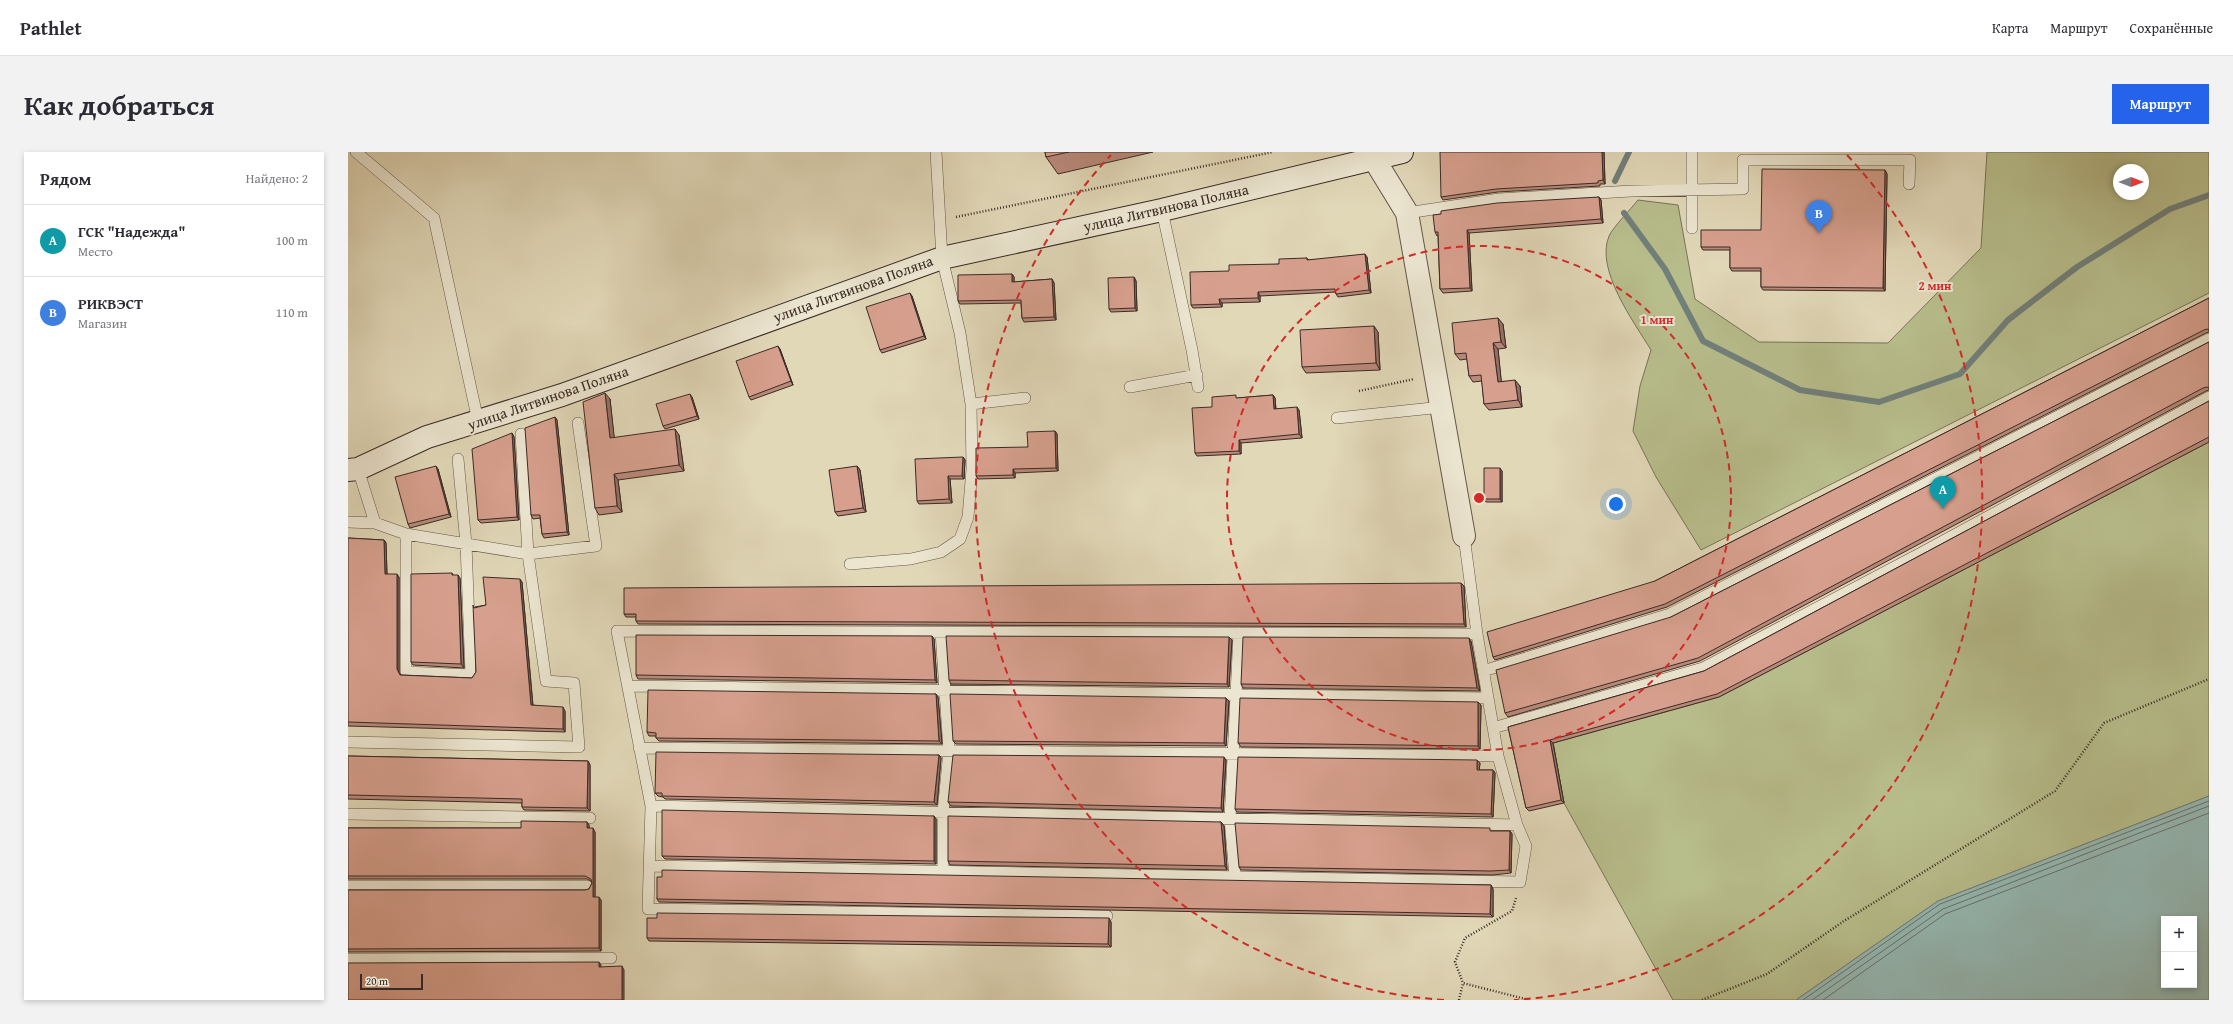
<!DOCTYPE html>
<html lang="ru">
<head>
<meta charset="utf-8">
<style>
	:root { --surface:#fff; --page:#f2f2f3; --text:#2b2b33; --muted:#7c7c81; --line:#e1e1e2; --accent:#2563eb }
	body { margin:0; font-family:"Gentium Book Plus",serif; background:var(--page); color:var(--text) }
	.controls { position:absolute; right:12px; bottom:12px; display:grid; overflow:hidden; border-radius:0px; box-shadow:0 2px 6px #0003 }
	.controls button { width:36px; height:36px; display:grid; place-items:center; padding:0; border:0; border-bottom:1px solid var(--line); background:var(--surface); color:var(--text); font:20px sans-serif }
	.compass { position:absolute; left:1765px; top:12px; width:36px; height:36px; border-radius:50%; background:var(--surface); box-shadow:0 2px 6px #0003; rotate:90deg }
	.scale { position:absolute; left:12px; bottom:10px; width:63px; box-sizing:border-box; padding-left:4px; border:2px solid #3a2b26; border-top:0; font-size:11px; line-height:14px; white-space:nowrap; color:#3a2b26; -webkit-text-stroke:3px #ece6d1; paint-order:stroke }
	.you { position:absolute; left:1268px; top:352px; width:14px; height:14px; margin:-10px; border:3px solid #fff; border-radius:50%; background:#1a73e8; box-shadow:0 0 0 6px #1a73e833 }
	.badge { display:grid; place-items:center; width:26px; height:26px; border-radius:50%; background:var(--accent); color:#fff; font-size:13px; font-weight:700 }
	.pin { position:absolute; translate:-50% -33px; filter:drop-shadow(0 1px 2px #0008) }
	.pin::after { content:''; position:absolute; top:21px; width:14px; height:12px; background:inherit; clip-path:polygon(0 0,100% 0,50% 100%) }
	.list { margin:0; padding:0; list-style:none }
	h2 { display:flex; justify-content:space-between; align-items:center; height:52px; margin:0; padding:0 16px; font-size:17px }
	h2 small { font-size:13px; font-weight:400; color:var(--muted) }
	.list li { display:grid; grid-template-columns:26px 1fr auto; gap:12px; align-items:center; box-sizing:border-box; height:72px; padding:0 16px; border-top:1px solid var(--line) }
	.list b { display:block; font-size:15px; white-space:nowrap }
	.list p { margin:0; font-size:13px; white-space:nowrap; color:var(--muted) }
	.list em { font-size:13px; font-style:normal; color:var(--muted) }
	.map { position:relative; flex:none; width:1861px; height:848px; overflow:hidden; border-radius:0px }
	header { display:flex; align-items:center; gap:24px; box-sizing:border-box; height:56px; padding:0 20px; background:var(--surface); border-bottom:1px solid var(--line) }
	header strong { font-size:19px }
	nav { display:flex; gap:22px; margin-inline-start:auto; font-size:14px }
	.intro { display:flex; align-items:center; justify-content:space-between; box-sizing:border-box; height:96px; padding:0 24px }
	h1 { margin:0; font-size:28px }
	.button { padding:10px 18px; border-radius:0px; background:var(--accent); color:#fff; font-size:14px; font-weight:700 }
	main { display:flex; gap:24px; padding:0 24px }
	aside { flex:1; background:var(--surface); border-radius:0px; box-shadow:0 2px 6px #0003 }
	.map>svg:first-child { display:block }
	.green { fill:#b7bd8b; stroke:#787458; fill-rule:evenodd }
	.water { fill:#95b9b4; stroke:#71807b; fill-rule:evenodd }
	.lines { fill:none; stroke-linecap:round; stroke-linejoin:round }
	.shore { stroke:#68726d; stroke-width:1 }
	.stream { stroke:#71807b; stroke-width:6 }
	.service-casing { stroke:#64564a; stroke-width:12 }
	.minor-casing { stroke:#64564a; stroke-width:24 }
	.secondary-casing { stroke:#3a2b26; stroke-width:24 }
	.path { stroke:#3a2b26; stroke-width:2.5; stroke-dasharray:1 2; stroke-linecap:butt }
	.service { stroke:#ece6d1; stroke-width:11 }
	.minor { stroke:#ece6d1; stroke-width:22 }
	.secondary { stroke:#ece6d1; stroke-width:22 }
	.wall { fill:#b98a7a; stroke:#3a2b26 }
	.shaded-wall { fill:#967063; stroke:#3a2b26 }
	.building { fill:#d7a08e; stroke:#3a2b26 }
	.ring { fill:none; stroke:#d62828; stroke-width:2; stroke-dasharray:7 5 }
	.labels { text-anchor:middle; stroke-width:4; stroke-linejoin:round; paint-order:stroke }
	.street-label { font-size:15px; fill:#3a2b26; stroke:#ece6d1 }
	.centre { fill:#d62828; stroke:#ece6d1; stroke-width:2 }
	.ring-label { font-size:12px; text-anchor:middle; font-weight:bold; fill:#d62828; stroke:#ece6d1; stroke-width:4; stroke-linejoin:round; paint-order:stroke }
</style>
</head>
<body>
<header>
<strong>Pathlet</strong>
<nav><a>Карта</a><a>Маршрут</a><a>Сохранённые</a></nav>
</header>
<div class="intro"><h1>Как добраться</h1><a class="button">Маршрут</a></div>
<main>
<aside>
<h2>Рядом<small>Найдено: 2</small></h2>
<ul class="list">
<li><span class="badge" style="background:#0f9aa8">A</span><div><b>ГСК &quot;Надежда&quot;</b><p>Место</p></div><em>100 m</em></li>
<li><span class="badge" style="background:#3f7fe0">B</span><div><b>РИКВЭСТ</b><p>Магазин</p></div><em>110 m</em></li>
</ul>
</aside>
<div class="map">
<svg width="1861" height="848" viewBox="0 0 1861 848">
	<rect width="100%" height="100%" fill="#e1d8b8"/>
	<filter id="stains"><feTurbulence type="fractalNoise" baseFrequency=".005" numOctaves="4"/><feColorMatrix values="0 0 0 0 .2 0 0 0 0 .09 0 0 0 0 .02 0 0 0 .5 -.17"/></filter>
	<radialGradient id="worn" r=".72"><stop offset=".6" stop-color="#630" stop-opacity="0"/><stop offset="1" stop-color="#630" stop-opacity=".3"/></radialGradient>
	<path class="green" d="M 1639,0 L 1861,0 L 1861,141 L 1353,398 L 1308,325 L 1285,279 L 1292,234 L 1303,198 C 1286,170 1247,118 1261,84 C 1266,74 1282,58 1290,48 L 1330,53 L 1347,147 L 1411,190 L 1540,191 L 1633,96 ZM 1771,18 L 1795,18 L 1795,42 L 1771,42 Z
		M 1861,290 L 1861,644 L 1590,749 L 1448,848 L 1325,848 L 1216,651 L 1205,591 L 1371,545 Z"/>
	<path class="water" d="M 1861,644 L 1861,848 L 1448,848 L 1590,749 ZM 1816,767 L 1846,767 L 1846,833 L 1816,833 Z"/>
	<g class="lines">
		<path class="shore" d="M 1455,848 L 1592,752 L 1861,649
			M 1464,848 L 1595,757 L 1861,654
			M 1475,848 L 1597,762 L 1861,661"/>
		<path class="stream" d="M 1267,29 L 1281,0
			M 1276,61 L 1317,117 L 1355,189 L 1452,238 L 1531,250 L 1612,222 L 1660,168 L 1729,115 L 1822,57 L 1861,43"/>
		<defs>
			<path id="service" d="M 8,0 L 86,66 L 130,269
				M 1344,0 L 1344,76
				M 814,58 L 844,198 L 850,235
				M 1059,61 L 1151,47 L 1283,39 L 1395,37 L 1395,8 L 1562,8 L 1561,32
				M 782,235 L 849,223
				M 623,252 L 677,246
				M 989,266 L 1094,255
				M 173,282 L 180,402 L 248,394 L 230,271
				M 0,370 L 27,371 L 10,317
				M 58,382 L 58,520 L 123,523 L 118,392 L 110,307
				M 502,412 L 563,407 L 593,400 L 612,387 L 620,365 L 624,317 L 623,252 L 612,181 L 594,106 L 588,0
				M 593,480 L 601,599 L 595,660 L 595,720
				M 1135,519 L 1322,462 L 1861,187
				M 280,534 L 1140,546
				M 1145,576 L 1355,516 L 1573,401 L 1861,245
				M 0,590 L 231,595 L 226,531 L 198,529 L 180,402 L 58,382 L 27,371
				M 291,596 L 1150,604
				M 303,654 L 1169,673
				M 0,662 L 242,666
				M 301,714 L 1172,730 L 1178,694 L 1169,673 L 1150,604 L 1129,482 L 1116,384
				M 887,725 L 882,667 L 891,481
				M 0,734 L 239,734
				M 759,764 L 300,757 L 303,654 L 269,479 L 1129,482
				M 0,807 L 263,806"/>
			<path id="minor" d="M 1026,7 L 1059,61 L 1116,384"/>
			<path id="secondary" d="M 0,318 L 10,317 L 79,285 L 214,243 L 594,106 L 814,58 L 1054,0"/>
		</defs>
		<use href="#service" class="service-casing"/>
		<use href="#minor" class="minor-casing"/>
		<use href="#secondary" class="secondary-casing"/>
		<path class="path" d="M 608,65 L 925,0
			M 1011,239 L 1066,227
			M 1168,746 L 1164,759 L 1117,786 L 1107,810 L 1115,831 L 1181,848
			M 1111,848 L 1115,831
			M 1354,848 L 1419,822 L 1496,769 L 1707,639 L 1756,571 L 1861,527"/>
		<use href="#service" class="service"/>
		<use href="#minor" class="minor"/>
		<use href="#secondary" class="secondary"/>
	</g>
	<path class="wall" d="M 697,0 L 805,0 L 710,22 L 698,5 Z
		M 1256,0 L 1257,32 L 1252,32 L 1252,34 L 1150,40 L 1095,48 L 1093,45 Z
		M 1537,18 L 1539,22 L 1537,139 L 1415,138 L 1413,135 L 1413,119 L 1384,119 L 1382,116 L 1382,98 L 1355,98 L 1353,95 L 1413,78 Z
		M 1251,45 L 1253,48 L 1255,71 L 1121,81 L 1124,139 L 1095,141 L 1092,137 L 1090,83 L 1089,84 L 1087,80 Z
		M 1019,105 L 1023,141 L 990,145 L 988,142 L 988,140 L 912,144 L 912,150 L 874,151 L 874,155 L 845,156 L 843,153 L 881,119 L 931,112 L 959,106 L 960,108 Z
		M 664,122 L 666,125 L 666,130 L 704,127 L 706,131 L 708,168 L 676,170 L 674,166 L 673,151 L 612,152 L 610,149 Z
		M 786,125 L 788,129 L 789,159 L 763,160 L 761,157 Z
		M 564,144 L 578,187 L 534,201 L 532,198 Z
		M 1861,146 L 1861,180 L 1858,181 L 1319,455 L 1147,508 L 1145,505 L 1307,429 Z
		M 1155,172 L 1158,196 L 1150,197 L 1153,229 L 1172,234 L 1174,255 L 1141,258 L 1136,252 L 1134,229 L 1125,230 L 1121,224 L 1119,207 L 1112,208 L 1107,202 Z
		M 1030,180 L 1032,218 L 958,221 L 954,215 Z
		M 1861,190 L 1861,238 L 1858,239 L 1352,509 L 1160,565 L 1157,561 L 1323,465 Z
		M 432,197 L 445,233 L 403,248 L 401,245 Z
		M 925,243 L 927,246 L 928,257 L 951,258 L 954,286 L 893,291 L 893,302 L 849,304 L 847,301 L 864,255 L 890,246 Z
		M 344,245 L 351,267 L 317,277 L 315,274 Z
		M 262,247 L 266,286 L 331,283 L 336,319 L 270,328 L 274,360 L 251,363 L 247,356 Z
		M 1861,249 L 1861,290 L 1371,545 L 1205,591 L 1216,651 L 1181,659 L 1178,656 L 1160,575 L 1356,519 Z
		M 207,265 L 209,268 L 221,383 L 196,386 L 194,382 L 192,366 L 185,367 L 183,363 Z
		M 707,279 L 709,282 L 710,319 L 667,321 L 667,326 L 630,327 L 628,324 L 680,295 Z
		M 164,281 L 166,285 L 171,368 L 133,371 L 130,368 Z
		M 615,305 L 617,308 L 616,327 L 602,327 L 604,351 L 571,352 L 569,349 Z
		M 509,314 L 512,318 L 518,360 L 490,364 L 487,360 Z
		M 90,317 L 103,365 L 62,376 L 60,372 Z
		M 1154,319 L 1154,350 L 1138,350 L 1136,347 Z
		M 0,386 L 36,388 L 38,391 L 39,422 L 51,425 L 51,520 L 53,523 L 124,526 L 128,520 L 127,455 L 138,453 L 174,430 L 185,553 L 217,559 L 217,580 L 0,574 Z
		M 104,421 L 105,423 L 112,426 L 116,516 L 65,513 L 63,510 Z
		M 1116,434 L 1118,475 L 290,472 L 288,469 L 288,465 L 278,465 L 276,462 Z
		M 586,487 L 589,531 L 302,527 L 290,527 L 288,523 Z
		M 884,488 L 881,535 L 603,532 L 601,528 Z
		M 1123,489 L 1132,539 L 895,536 L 893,532 Z
		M 588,542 L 590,545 L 594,592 L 311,589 L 308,586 L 308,584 L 301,584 L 299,580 Z
		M 878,546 L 881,549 L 878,594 L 608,592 L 605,589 Z
		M 1133,553 L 1132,597 L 893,595 L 890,591 Z
		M 591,603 L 593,606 L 589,653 L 317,647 L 315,645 L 310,644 L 307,641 Z
		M 0,604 L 240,609 L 242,613 L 242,659 L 176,658 L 174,655 L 174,651 L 0,647 Z
		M 878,608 L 875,660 L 603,654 L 600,650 Z
		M 1132,611 L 1131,618 L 1145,618 L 1147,621 L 1145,665 L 889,660 L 887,657 Z
		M 586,664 L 588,667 L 588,712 L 317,707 L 314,704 Z
		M 239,670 L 241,673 L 241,676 L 247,680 L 247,745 L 253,748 L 253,799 L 0,800 L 0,738 L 237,738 L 241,737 L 244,731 L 243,729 L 239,727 L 0,727 L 0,676 L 173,676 Z
		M 873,670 L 876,674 L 879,718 L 602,713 L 600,709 Z
		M 1144,679 L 1162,679 L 1164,682 L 1163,721 L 1145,723 L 893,718 L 891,715 Z
		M 314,725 L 1143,733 L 1145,737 L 1145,765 L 311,750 L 309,747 Z
		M 309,766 L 763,770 L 763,795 L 301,789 L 299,786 Z"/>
	<path class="shaded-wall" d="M 1254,0 L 1256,0 L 1257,32 L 1255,28 Z
		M 1537,18 L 1539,22 L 1537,139 L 1535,136 Z
		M 1251,45 L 1253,48 L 1255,71 L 1253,67 Z
		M 1119,78 L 1121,81 L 1124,139 L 1122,136 Z
		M 1017,102 L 1019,105 L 1023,141 L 1021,138 Z
		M 664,122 L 666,125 L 666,133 L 664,130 Z
		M 786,125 L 788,129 L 789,159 L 787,156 Z
		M 704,127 L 706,131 L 708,168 L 706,165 Z
		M 910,140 L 912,144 L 912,150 L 910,146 Z
		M 562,141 L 564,144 L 578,187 L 576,184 Z
		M 871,147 L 874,151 L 874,155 L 872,152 Z
		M 1150,166 L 1155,172 L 1158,196 L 1153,190 Z
		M 1026,174 L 1030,180 L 1032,218 L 1028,211 Z
		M 1145,191 L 1150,197 L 1154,236 L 1150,230 Z
		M 430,194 L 432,197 L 445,233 L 443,229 Z
		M 1167,228 L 1172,234 L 1174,255 L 1170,248 Z
		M 257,241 L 262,247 L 267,292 L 262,286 Z
		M 342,242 L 344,245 L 351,267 L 349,264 Z
		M 925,243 L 927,246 L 928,260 L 926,257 Z
		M 949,255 L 951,258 L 954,286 L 951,282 Z
		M 207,265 L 209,268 L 221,383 L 219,380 Z
		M 327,277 L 331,283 L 336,319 L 331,313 Z
		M 707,279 L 709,282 L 710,319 L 708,316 Z
		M 164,281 L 166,285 L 171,368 L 169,365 Z
		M 891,288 L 893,291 L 893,302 L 891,299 Z
		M 615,305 L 617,308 L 616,327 L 614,324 Z
		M 88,314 L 90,317 L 103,365 L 101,362 Z
		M 509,314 L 512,318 L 518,360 L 515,356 Z
		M 1152,316 L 1154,319 L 1154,350 L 1152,347 Z
		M 665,317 L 667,321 L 667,326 L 665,323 Z
		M 266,322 L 270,328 L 274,360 L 269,354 Z
		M 600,324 L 602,327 L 604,351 L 601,347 Z
		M 36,388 L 38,391 L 39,425 L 37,422 Z
		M 49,422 L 51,425 L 51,520 L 49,517 Z
		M 110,423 L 112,426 L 116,516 L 113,512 Z
		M 172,427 L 174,430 L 185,556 L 183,553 Z
		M 1113,431 L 1116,434 L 1118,475 L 1116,472 Z
		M 584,484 L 586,487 L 589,531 L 587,528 Z
		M 881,485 L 884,488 L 881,535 L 879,532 Z
		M 1121,486 L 1123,489 L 1132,539 L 1129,536 Z
		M 588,542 L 590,545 L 594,592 L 591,589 Z
		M 878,546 L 881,549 L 878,594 L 876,591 Z
		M 1130,550 L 1133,553 L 1132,597 L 1130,594 Z
		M 215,555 L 217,559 L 217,580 L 215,577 Z
		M 1202,588 L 1205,591 L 1216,651 L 1213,648 Z
		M 591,603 L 593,606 L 589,653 L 586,650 Z
		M 876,605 L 878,608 L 875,660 L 873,656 Z
		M 1129,608 L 1132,611 L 1131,621 L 1129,618 Z
		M 240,609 L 242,613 L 242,659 L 239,656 Z
		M 1145,618 L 1147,621 L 1145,665 L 1143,662 Z
		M 586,664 L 588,667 L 588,712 L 586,709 Z
		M 239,670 L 241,673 L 241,680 L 239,676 Z
		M 873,670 L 876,674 L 879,718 L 877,714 Z
		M 245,676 L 247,680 L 247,748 L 245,745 Z
		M 1162,679 L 1164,682 L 1163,721 L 1161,718 Z
		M 1143,733 L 1145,737 L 1145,765 L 1142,762 Z
		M 251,745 L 253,748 L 253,799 L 251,796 Z
		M 761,766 L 763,770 L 763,795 L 760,792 Z
		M 251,810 L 253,813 L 253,818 L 251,815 Z
		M 274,814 L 276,818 L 276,848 L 274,848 Z"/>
	<path class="building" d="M 697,0 L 721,0 L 698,5 Z
		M 1092,0 L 1254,0 L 1255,28 L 1250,29 L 1250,31 L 1148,37 L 1093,45 Z
		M 1414,17 L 1537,18 L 1535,136 L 1413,135 L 1413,116 L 1382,116 L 1382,95 L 1353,95 L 1353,78 L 1413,78 Z
		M 1251,45 L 1253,67 L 1119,78 L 1122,136 L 1092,137 L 1090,80 L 1087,80 L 1085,63 L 1093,62 L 1093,59 L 1149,51 Z
		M 1017,102 L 1021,138 L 988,142 L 987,137 L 910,140 L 910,146 L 871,147 L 872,152 L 843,153 L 842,120 L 881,119 L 881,113 L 931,112 L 931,107 L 959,106 L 959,108 Z
		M 664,122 L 664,130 L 704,127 L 706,165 L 674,166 L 673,148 L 610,149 L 610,123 Z
		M 786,125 L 787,156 L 761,157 L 760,126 Z
		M 562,141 L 576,184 L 532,198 L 518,155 Z
		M 1861,146 L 1861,178 L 1859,177 L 1856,178 L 1317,452 L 1145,505 L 1139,480 L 1307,429 Z
		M 1150,166 L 1153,190 L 1145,191 L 1150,230 L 1167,228 L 1170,248 L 1136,252 L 1133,223 L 1121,224 L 1118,201 L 1107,202 L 1104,171 Z
		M 1026,174 L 1028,211 L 954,215 L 952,178 Z
		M 1861,190 L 1861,236 L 1859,235 L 1855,236 L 1350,506 L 1157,561 L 1148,518 L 1323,465 Z
		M 430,194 L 443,229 L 401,245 L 388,209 Z
		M 257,241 L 262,286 L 327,277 L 331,313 L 266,322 L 269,354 L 247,356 L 235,250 Z
		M 342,242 L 349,264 L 315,274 L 308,252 Z
		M 888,243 L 888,246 L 925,243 L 926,257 L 949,255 L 951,282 L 891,288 L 891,299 L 847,301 L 844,256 L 864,255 L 864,245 Z
		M 1861,249 L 1861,285 L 1369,542 L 1202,588 L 1213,648 L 1178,656 L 1160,575 L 1356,519 Z
		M 207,265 L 219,380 L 194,382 L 192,363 L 183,363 L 177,276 Z
		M 707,279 L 708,316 L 665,317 L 665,323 L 628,324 L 628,296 L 680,295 L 679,280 Z
		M 164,281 L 169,365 L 130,368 L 124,297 Z
		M 615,305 L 614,324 L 600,324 L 601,347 L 569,349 L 567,307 Z
		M 88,314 L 101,362 L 60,372 L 47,325 Z
		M 509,314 L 515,356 L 487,360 L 481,318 Z
		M 1136,316 L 1152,316 L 1152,347 L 1136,347 Z
		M 0,386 L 36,388 L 37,422 L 49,422 L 49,517 L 52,523 L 124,526 L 128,520 L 125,453 L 126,456 L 138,453 L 135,425 L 172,427 L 183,553 L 215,555 L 215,577 L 0,570 Z
		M 104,421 L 104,423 L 110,423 L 113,512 L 63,510 L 63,422 Z
		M 1113,431 L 1116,472 L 288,469 L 288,462 L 276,462 L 276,436 Z
		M 288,483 L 584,484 L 587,528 L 288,523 Z
		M 598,484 L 881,485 L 879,532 L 601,528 Z
		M 895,485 L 1121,486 L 1129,536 L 893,532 Z
		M 300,538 L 588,542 L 591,589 L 308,586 L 308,581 L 299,580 Z
		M 602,542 L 878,546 L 876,591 L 605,589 Z
		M 892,546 L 1130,550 L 1130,594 L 890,591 Z
		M 308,600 L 591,603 L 586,650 L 314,644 L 314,641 L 307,641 Z
		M 605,603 L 876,605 L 873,656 L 600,650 Z
		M 0,604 L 240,609 L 239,656 L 174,655 L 174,647 L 0,643 Z
		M 890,605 L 1129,608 L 1129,618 L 1145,618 L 1143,662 L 887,657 Z
		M 314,658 L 586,664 L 586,709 L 314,704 Z
		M 600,664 L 873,670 L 877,714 L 600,709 Z
		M 173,669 L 239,670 L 239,676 L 245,676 L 245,745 L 251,745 L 251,796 L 0,797 L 0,738 L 237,738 L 241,737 L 244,731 L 243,727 L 237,724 L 0,724 L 0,676 L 173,676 Z
		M 887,671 L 1142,676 L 1142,679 L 1162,679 L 1161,718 L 1143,719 L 891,715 Z
		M 314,718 L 1143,733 L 1142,762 L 309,747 L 309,725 L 314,725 Z
		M 309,761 L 761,766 L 760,792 L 299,786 L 299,766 L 309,766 Z
		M 251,810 L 251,815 L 274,814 L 274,848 L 0,848 L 0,811 Z"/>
	<g class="ring">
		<circle cx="1131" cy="346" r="252"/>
		<path d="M1096 848A503 503 0 0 1 763 3M1499 3A503 503 0 0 1 1166 848"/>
	</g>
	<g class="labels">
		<g class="street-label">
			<text transform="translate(818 56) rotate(-13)" y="5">улица Литвинова Поляна</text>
			<text transform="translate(505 137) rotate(-20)" y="5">улица Литвинова Поляна</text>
			<text transform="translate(200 246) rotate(-19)" y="5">улица Литвинова Поляна</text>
		</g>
	</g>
	<circle cx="1131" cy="346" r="6" class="centre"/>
	<g class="ring-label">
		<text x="1587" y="138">2 мин</text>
		<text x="1309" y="172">1 мин</text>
	</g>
	<rect width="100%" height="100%" filter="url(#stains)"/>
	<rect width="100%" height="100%" fill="url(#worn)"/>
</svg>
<div class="controls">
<button>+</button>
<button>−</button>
</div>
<svg class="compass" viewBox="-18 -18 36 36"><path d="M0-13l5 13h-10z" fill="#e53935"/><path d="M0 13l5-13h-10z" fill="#7c7c81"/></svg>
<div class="scale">20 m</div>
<div class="you"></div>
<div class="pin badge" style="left:1595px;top:357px;background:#0f9aa8">A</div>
<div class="pin badge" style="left:1471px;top:81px;background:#3f7fe0">B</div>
</div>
</main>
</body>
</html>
